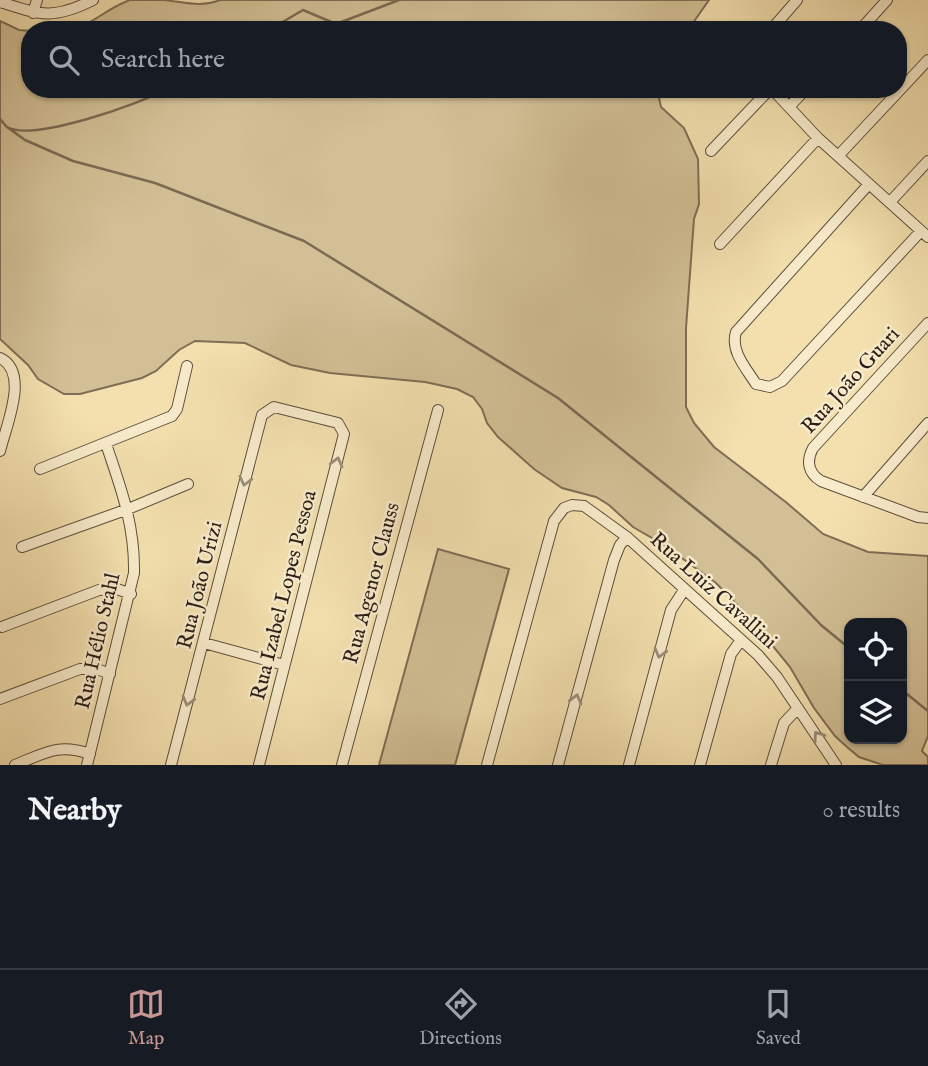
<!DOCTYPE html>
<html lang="en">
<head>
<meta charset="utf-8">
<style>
	:root { --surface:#171b24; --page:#20242c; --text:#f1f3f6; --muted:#9ea1a6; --line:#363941; --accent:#c59692 }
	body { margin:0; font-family:"IM FELL English",serif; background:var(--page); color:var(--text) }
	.controls { position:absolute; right:21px; bottom:21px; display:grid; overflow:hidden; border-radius:14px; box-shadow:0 2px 5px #0004 }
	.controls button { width:63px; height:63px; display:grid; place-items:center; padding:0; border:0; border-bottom:2px solid var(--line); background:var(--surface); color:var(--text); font:35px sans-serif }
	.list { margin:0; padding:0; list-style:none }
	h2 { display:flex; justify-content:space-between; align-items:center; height:91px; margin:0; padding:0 28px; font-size:30px }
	h2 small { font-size:23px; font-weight:400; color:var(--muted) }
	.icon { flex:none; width:38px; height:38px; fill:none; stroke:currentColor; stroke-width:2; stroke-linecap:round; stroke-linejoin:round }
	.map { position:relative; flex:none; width:928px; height:765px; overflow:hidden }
	.search { position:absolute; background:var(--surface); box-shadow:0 2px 5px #0004; left:21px; right:21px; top:21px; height:77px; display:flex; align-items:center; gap:18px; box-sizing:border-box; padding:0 24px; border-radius:28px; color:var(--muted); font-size:26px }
	.sheet { height:203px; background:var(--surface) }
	nav { display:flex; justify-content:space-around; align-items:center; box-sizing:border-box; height:98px; border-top:2px solid var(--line); background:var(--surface); font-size:19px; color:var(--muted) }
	nav a { display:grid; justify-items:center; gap:4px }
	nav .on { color:var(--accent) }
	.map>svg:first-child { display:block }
	.green { fill:#d2bf95; stroke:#7e6e56; stroke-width:2; fill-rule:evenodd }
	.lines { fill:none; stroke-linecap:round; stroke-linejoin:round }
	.stream { stroke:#7b6a53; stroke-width:2.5 }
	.street-casing { stroke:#5d4e3c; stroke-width:12 }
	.street { stroke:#f8ebcb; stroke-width:10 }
	.oneway { stroke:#9c8e7a }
	.labels { text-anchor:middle; stroke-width:5; stroke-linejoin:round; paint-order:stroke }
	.street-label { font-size:21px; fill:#2b1d16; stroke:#f8ebcb }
</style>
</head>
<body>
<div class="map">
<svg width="928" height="765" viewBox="0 0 928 765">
	<rect width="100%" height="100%" fill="#f4e0af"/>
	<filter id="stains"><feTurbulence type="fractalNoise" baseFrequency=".00286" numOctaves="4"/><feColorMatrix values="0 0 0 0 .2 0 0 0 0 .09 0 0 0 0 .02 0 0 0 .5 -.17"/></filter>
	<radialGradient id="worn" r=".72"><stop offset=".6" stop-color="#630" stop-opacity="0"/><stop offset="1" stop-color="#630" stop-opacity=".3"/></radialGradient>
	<path class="green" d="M 130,0 C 141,0 153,0 164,0 C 184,2 201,8 220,0 L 709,0 L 688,30 L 73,30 C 94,23 109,7 130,0 Z
		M 0,21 L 19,30 L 30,31 L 30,89 L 657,89 L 661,107 L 684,128 L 698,159 L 699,204 L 694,219 L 686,328 L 686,407 L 694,423 L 714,447 L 787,503 L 823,534 L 868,552 L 928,556 L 928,736 L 922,751 L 928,757 L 928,765 L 883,765 L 859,757 L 847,747 L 835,736 L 814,708 L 790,667 L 750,618 L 716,583 L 664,545 L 633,527 L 609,505 L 596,497 L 562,488 L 534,469 L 498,437 L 487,423 L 482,409 L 473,397 L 457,389 L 425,382 L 330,373 L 291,365 L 245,343 L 195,341 L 179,350 L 156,371 L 142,378 L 80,394 L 64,394 L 38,379 L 28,365 L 0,339 ZM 849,623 L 902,623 L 902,739 L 849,739 Z
		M 438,549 L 509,569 L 455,765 L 379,765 Z"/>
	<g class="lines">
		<path class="stream" d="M 269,30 L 303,10 L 336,24 L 399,0
			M 0,119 C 2,121 4,125 7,127 C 32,142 141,104 166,89
			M 7,127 L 25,140 L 73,161 L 155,183 L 304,241 L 558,398 L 758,559 L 821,625 L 849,648
			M 902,690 L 928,711"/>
		<defs>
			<path id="street" d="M 0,2 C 41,15 53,20 93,0
				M 33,13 L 37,0
				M 771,30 L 797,0
				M 860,30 L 887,0
				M 772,89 L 818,138 L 928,237
				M 789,107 L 806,89
				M 711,151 L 770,89
				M 839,155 L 928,60
				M 869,184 L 736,332 C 730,351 746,368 756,384 L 770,387 L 782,381 L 921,231
				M 890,202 L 928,161
				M 720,244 L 818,138
				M 928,323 L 813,448 C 806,461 808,473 821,481 L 918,517 L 928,518
				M 0,358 C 30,372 6,426 0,451
				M 40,469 L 172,416 L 177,409 L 187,366
				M 863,497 L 928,423
				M 22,547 L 128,509 L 188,484
				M 2,627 L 99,590 L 117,589 L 131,594
				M 204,643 L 284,665
				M 0,699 L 80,669 L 97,669 L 110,674
				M 15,765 C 45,753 58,743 90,754
				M 87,765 L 134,573 C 135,526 121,488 106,444
				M 171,765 L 262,415 L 274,407 L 338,423 L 344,434 L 259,765
				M 342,765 L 438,410
				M 487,765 L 554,521 L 564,508 L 572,505 L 584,506 L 627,537 L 758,655 L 777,677 L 836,765
				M 558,765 L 614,560 L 620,545 L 627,537
				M 629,765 L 671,610 L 684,590
				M 700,765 L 731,654 L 741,640
				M 771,765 L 784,723 L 798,708"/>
		</defs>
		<use href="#street" class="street-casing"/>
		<use href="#street" class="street"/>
	</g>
	<defs><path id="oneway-chevron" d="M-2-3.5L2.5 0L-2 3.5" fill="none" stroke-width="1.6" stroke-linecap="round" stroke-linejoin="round" transform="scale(1.75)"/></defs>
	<g class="oneway">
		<use href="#oneway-chevron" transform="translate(337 462) rotate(-75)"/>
		<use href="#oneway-chevron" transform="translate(245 481) rotate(104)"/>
		<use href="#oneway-chevron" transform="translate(660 653) rotate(105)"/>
		<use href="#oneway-chevron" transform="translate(576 699) rotate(-75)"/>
		<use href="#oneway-chevron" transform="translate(188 701) rotate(105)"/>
		<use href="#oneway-chevron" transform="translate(818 736) rotate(-125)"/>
	</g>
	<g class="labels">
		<g class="street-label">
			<text transform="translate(850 380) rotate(-48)" y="7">Rua João Guari</text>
			<text transform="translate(371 583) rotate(-75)" y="7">Rua Agenor Clauss</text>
			<text transform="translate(199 585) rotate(-76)" y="7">Rua João Urizi</text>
			<text transform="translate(714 590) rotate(42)" y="7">Rua Luiz Cavallini</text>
			<text transform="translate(283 595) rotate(-76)" y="7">Rua Izabel Lopes Pessoa</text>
			<text transform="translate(97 641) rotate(-77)" y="7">Rua Hélio Stahl</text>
		</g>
	</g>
	<rect width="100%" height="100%" filter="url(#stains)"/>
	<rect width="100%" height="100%" fill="url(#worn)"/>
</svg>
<div class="controls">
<button><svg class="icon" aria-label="locate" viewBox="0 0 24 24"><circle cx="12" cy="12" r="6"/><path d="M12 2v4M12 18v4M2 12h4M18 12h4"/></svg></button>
<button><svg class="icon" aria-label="layers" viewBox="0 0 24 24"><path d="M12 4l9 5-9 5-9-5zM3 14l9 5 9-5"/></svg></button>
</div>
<div class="search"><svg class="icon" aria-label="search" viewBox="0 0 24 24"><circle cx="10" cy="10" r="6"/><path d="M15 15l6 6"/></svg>Search here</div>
</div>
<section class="sheet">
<h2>Nearby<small>0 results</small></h2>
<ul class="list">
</ul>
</section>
<nav>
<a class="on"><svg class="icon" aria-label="map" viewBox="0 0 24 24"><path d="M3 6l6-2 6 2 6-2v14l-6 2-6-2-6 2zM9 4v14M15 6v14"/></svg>Map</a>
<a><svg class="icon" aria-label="directions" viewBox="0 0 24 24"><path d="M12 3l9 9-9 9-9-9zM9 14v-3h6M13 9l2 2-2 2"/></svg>Directions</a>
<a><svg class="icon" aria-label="saved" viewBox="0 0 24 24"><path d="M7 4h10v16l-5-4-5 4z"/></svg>Saved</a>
</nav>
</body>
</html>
